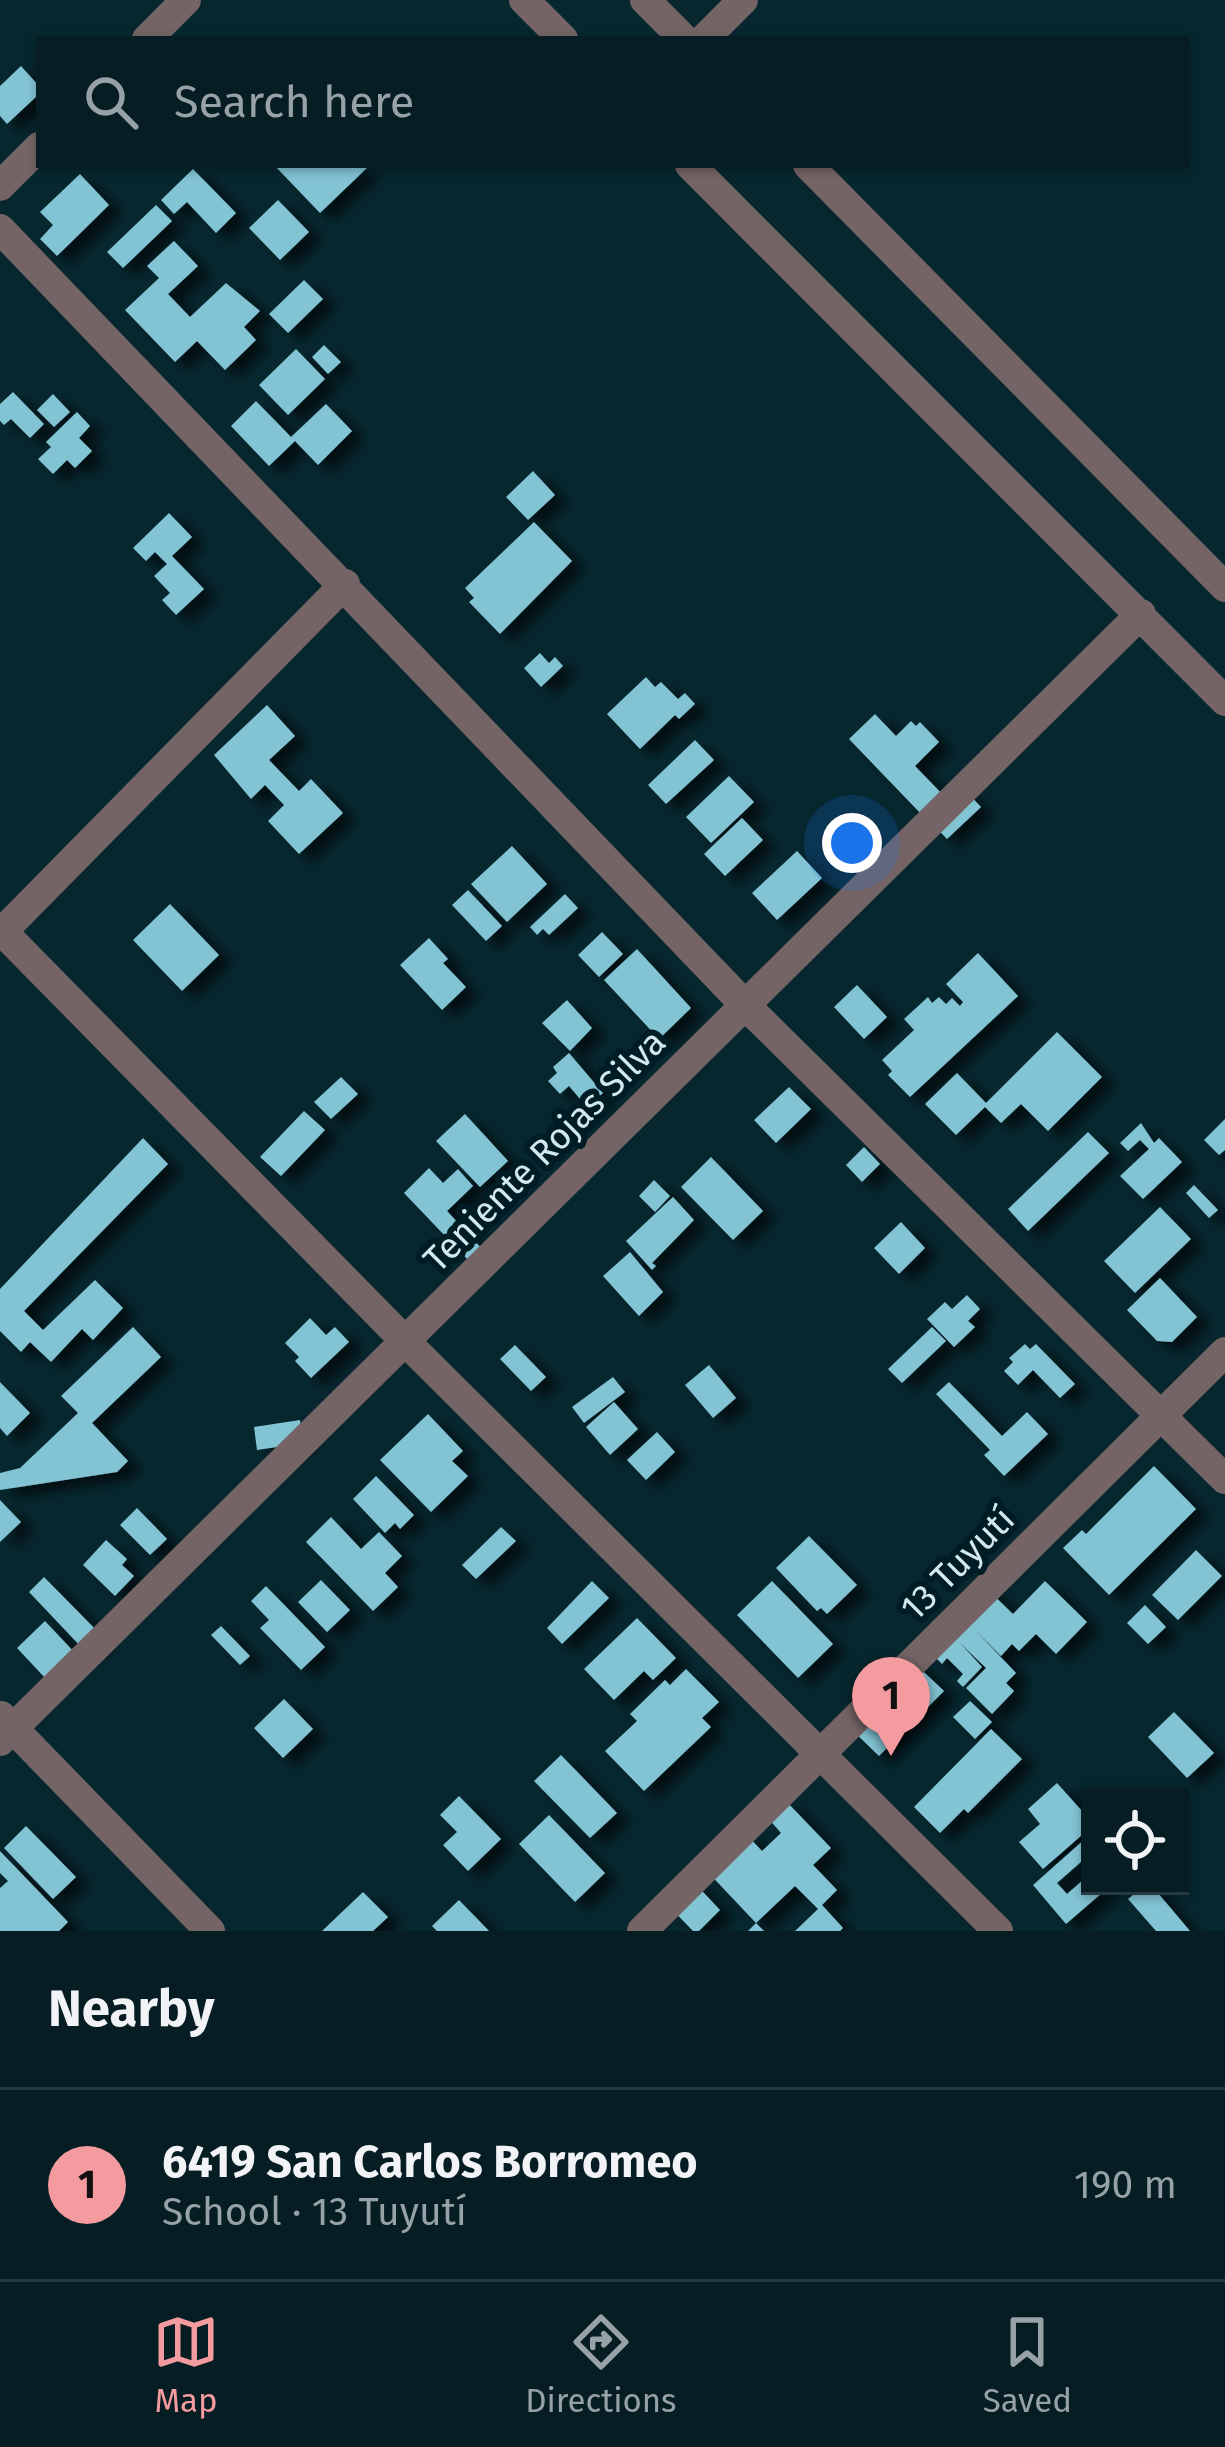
<!DOCTYPE html>
<html lang="en">
<head>
<meta charset="utf-8">
<style>
	:root { --surface:#051d23; --page:#132a30; --text:#f1f3f6; --muted:#97a2a6; --line:#263b41; --accent:#f49b9f }
	body { margin:0; font-family:"Fira Sans",sans-serif; background:var(--page); color:var(--text) }
	.controls { position:absolute; right:36px; bottom:36px; display:grid; overflow:hidden; border-radius:0px; box-shadow:0 3px 9px #0004 }
	.controls button { width:108px; height:108px; display:grid; place-items:center; padding:0; border:0; border-bottom:3px solid var(--line); background:var(--surface); color:var(--text); font:60px sans-serif }
	.you { position:absolute; left:852px; top:843px; width:42px; height:42px; margin:-30px; border:9px solid #fff; border-radius:50%; background:#1a73e8; box-shadow:0 0 0 18px #1a73e833 }
	.badge { display:grid; place-items:center; width:78px; height:78px; border-radius:50%; background:var(--accent); color:#111; font-size:39px; font-weight:700 }
	.pin { position:absolute; translate:-50% -99px; filter:drop-shadow(0 3px 6px #0008) }
	.pin::after { content:''; position:absolute; top:63px; width:42px; height:36px; background:inherit; clip-path:polygon(0 0,100% 0,50% 100%) }
	.list { margin:0; padding:0; list-style:none }
	h2 { display:flex; justify-content:space-between; align-items:center; height:156px; margin:0; padding:0 48px; font-size:51px }
	h2 small { font-size:39px; font-weight:400; color:var(--muted) }
	.list li { display:grid; grid-template-columns:78px 1fr auto; gap:36px; align-items:center; box-sizing:border-box; height:192px; padding:0 48px; border-top:3px solid var(--line) }
	.list b { display:block; font-size:45px; white-space:nowrap }
	.list p { margin:0; font-size:39px; white-space:nowrap; color:var(--muted) }
	.list em { font-size:39px; font-style:normal; color:var(--muted) }
	.icon { flex:none; width:66px; height:66px; fill:none; stroke:currentColor; stroke-width:2; stroke-linecap:round; stroke-linejoin:round }
	.map { position:relative; flex:none; width:1225px; height:1931px; overflow:hidden }
	.search { position:absolute; background:var(--surface); box-shadow:0 3px 9px #0004; left:36px; right:36px; top:36px; height:132px; display:flex; align-items:center; gap:30px; box-sizing:border-box; padding:0 42px; border-radius:0px; color:var(--muted); font-size:45px }
	.sheet { height:348px; background:var(--surface) }
	nav { display:flex; justify-content:space-around; align-items:center; box-sizing:border-box; height:168px; border-top:3px solid var(--line); background:var(--surface); font-size:33px; color:var(--muted) }
	nav a { display:grid; justify-items:center; gap:6px }
	nav .on { color:var(--accent) }
	.map>svg:first-child { display:block }
	.building { fill:#82c3d4; filter:url(#shadow) }
	.lines { fill:none; stroke-linecap:round; stroke-linejoin:round }
	.street { stroke:#756465; stroke-width:30 }
	.labels { text-anchor:middle; stroke-width:12; stroke-linejoin:round; paint-order:stroke }
	.street-label { font-size:36px; fill:#d4e9ef; stroke:#001d25 }
</style>
</head>
<body>
<div class="map">
<svg width="1225" height="1931" viewBox="0 0 1225 1931">
	<defs>
		<filter id="shadow"><feDropShadow dx="13" dy="8" stdDeviation="6" flood-color="#0009"/></filter>
	</defs>
	<rect width="100%" height="100%" fill="#07272f"/>
	<path class="building" d="M 21,66 L 39,86 L 39,94 L 7,124 L 0,116 L 0,86 Z
		M 274,165 L 370,165 L 320,213 Z
		M 193,169 L 236,213 L 216,233 L 187,202 L 174,214 L 161,200 Z
		M 80,174 L 109,205 L 57,256 L 40,239 L 53,225 L 40,212 Z
		M 278,200 L 309,232 L 280,260 L 249,228 Z
		M 156,205 L 172,221 L 123,268 L 107,252 Z
		M 174,241 L 198,266 L 168,294 L 190,317 L 226,283 L 260,311 L 244,327 L 256,340 L 225,370 L 197,341 L 175,362 L 125,310 L 159,278 L 147,266 Z
		M 304,280 L 323,299 L 288,333 L 269,314 Z
		M 324,345 L 341,362 L 328,374 L 312,357 Z
		M 296,349 L 325,379 L 288,415 L 259,385 Z
		M 13,392 L 44,424 L 30,438 L 11,419 L 4,425 L 0,421 L 0,404 Z
		M 53,394 L 70,412 L 54,427 L 37,410 Z
		M 256,401 L 291,437 L 326,404 L 352,431 L 318,465 L 295,441 L 269,466 L 231,426 Z
		M 77,412 L 90,426 L 79,438 L 92,451 L 75,468 L 67,460 L 53,474 L 38,459 L 51,447 L 46,442 Z
		M 533,471 L 555,495 L 528,520 L 506,497 Z
		M 169,513 L 192,537 L 172,556 L 204,589 L 176,615 L 162,600 L 170,593 L 154,576 L 167,564 L 155,552 L 146,561 L 133,548 Z
		M 534,522 L 572,561 L 500,634 L 469,602 L 474,598 L 465,588 Z
		M 540,653 L 549,663 L 555,657 L 563,666 L 541,687 L 524,668 Z
		M 646,677 L 655,687 L 661,682 L 678,699 L 685,693 L 695,704 L 679,719 L 675,715 L 640,749 L 607,714 Z
		M 267,705 L 295,736 L 269,760 L 299,791 L 311,779 L 343,813 L 299,854 L 268,821 L 284,805 L 265,785 L 251,799 L 214,755 Z
		M 875,714 L 896,736 L 911,721 L 916,726 L 920,722 L 939,742 L 915,766 L 945,797 L 924,817 L 849,739 Z
		M 695,740 L 714,760 L 666,804 L 648,785 Z
		M 729,776 L 754,802 L 711,843 L 686,817 Z
		M 962,787 L 981,807 L 947,839 L 928,819 Z
		M 742,818 L 763,840 L 725,876 L 704,854 Z
		M 512,846 L 547,884 L 507,922 L 471,884 Z
		M 797,851 L 822,878 L 777,920 L 752,893 Z
		M 468,890 L 502,926 L 486,941 L 452,905 Z
		M 565,894 L 578,908 L 549,935 L 543,929 L 537,935 L 530,927 Z
		M 170,904 L 219,955 L 182,991 L 133,940 Z
		M 602,932 L 623,954 L 599,977 L 578,955 Z
		M 429,938 L 448,959 L 443,963 L 466,987 L 442,1010 L 400,965 Z
		M 637,949 L 691,1008 L 659,1039 L 604,980 Z
		M 978,953 L 1018,996 L 910,1097 L 888,1075 L 892,1071 L 882,1060 L 914,1030 L 904,1019 L 928,997 L 932,1003 L 939,997 L 946,1004 L 952,998 L 960,1006 L 963,1002 L 946,984 Z
		M 857,985 L 887,1017 L 864,1039 L 834,1007 Z
		M 567,1000 L 592,1028 L 570,1051 L 542,1023 Z
		M 1057,1032 L 1102,1077 L 1048,1131 L 1021,1104 L 1001,1123 L 985,1107 L 956,1135 L 925,1104 L 957,1073 L 986,1103 Z
		M 569,1053 L 603,1093 L 587,1107 L 569,1086 L 560,1094 L 548,1081 L 557,1073 L 553,1067 Z
		M 341,1077 L 358,1094 L 331,1119 L 314,1102 Z
		M 789,1087 L 811,1109 L 776,1143 L 754,1120 Z
		M 304,1111 L 325,1130 L 281,1176 L 260,1157 Z
		M 465,1114 L 508,1161 L 480,1187 L 436,1141 Z
		M 1225,1119 L 1225,1150 L 1219,1155 L 1204,1140 Z
		M 1141,1123 L 1154,1143 L 1159,1138 L 1182,1162 L 1143,1199 L 1120,1176 L 1149,1149 L 1140,1140 L 1128,1151 L 1120,1143 Z
		M 1088,1132 L 1109,1153 L 1028,1231 L 1008,1209 Z
		M 143,1138 L 168,1164 L 24,1311 L 43,1330 L 95,1280 L 123,1308 L 93,1340 L 82,1329 L 51,1362 L 30,1342 L 21,1352 L 0,1331 L 0,1289 Z
		M 864,1147 L 880,1164 L 862,1182 L 846,1165 Z
		M 711,1157 L 763,1211 L 733,1240 L 681,1187 Z
		M 429,1168 L 443,1183 L 458,1169 L 473,1186 L 447,1211 L 483,1250 L 470,1262 L 404,1193 Z
		M 654,1180 L 670,1196 L 655,1212 L 639,1196 Z
		M 1194,1185 L 1218,1210 L 1209,1218 L 1186,1193 Z
		M 673,1197 L 694,1220 L 652,1263 L 656,1266 L 652,1270 L 626,1241 Z
		M 1160,1207 L 1191,1239 L 1135,1293 L 1104,1261 Z
		M 901,1222 L 925,1248 L 899,1274 L 874,1248 Z
		M 630,1252 L 663,1292 L 639,1316 L 603,1276 Z
		M 1160,1278 L 1197,1317 L 1172,1342 L 1157,1341 L 1127,1310 Z
		M 967,1295 L 980,1309 L 968,1321 L 975,1327 L 954,1347 L 927,1319 L 945,1302 L 952,1309 Z
		M 310,1318 L 326,1335 L 335,1327 L 349,1342 L 311,1378 L 295,1361 L 299,1357 L 285,1343 Z
		M 133,1327 L 161,1357 L 92,1423 L 128,1461 L 117,1472 L 0,1490 L 0,1473 L 20,1468 L 78,1413 L 61,1396 Z
		M 932,1327 L 946,1341 L 902,1383 L 888,1369 Z
		M 1025,1344 L 1030,1349 L 1036,1344 L 1075,1384 L 1060,1398 L 1033,1370 L 1018,1385 L 1004,1371 L 1013,1362 L 1009,1358 Z
		M 515,1345 L 546,1377 L 531,1391 L 500,1359 Z
		M 709,1365 L 736,1398 L 713,1418 L 685,1385 Z
		M 613,1377 L 625,1392 L 584,1423 L 572,1407 Z
		M 0,1382 L 30,1413 L 7,1436 L 0,1428 Z
		M 949,1382 L 1002,1436 L 1027,1412 L 1048,1434 L 1004,1476 L 984,1455 L 990,1450 L 936,1394 Z
		M 614,1402 L 638,1429 L 610,1455 L 586,1427 Z
		M 428,1414 L 463,1451 L 452,1461 L 468,1476 L 431,1512 L 380,1460 Z
		M 300,1420 L 303,1443 L 257,1450 L 254,1427 Z
		M 657,1432 L 675,1452 L 646,1480 L 627,1460 Z
		M 1154,1466 L 1196,1509 L 1109,1595 L 1063,1548 L 1082,1530 L 1086,1534 Z
		M 376,1476 L 414,1515 L 400,1529 L 395,1523 L 385,1533 L 353,1499 Z
		M 0,1500 L 21,1522 L 0,1542 Z
		M 137,1508 L 167,1539 L 150,1555 L 120,1525 Z
		M 331,1517 L 361,1549 L 379,1532 L 402,1556 L 385,1573 L 398,1587 L 373,1611 L 306,1542 Z
		M 501,1527 L 516,1541 L 476,1579 L 462,1565 Z
		M 809,1536 L 857,1585 L 827,1614 L 821,1608 L 817,1611 L 776,1568 Z
		M 106,1540 L 127,1559 L 122,1565 L 134,1576 L 115,1596 L 83,1565 Z
		M 1196,1550 L 1222,1576 L 1178,1620 L 1152,1595 Z
		M 44,1577 L 102,1636 L 86,1652 L 29,1592 Z
		M 321,1580 L 350,1610 L 327,1632 L 298,1602 Z
		M 592,1581 L 609,1598 L 562,1644 L 547,1628 Z
		M 772,1581 L 833,1644 L 798,1678 L 737,1615 Z
		M 1045,1581 L 1087,1622 L 1056,1654 L 1036,1634 L 1019,1651 L 1012,1644 L 1001,1656 L 974,1629 L 1016,1673 L 1006,1683 L 1014,1691 L 992,1714 L 966,1688 L 986,1668 L 960,1643 L 982,1667 L 963,1687 L 957,1681 L 963,1674 L 947,1658 L 942,1664 L 924,1646 L 983,1585 L 1013,1614 Z
		M 266,1586 L 325,1647 L 301,1670 L 260,1628 L 269,1620 L 251,1601 Z
		M 1145,1605 L 1166,1627 L 1148,1644 L 1127,1623 Z
		M 637,1618 L 676,1658 L 653,1680 L 644,1671 L 614,1700 L 584,1669 Z
		M 45,1621 L 75,1653 L 47,1680 L 17,1648 Z
		M 221,1626 L 250,1656 L 240,1665 L 211,1635 Z
		M 910,1659 L 944,1691 L 879,1756 L 846,1724 Z
		M 686,1669 L 719,1702 L 702,1718 L 711,1727 L 644,1791 L 605,1751 L 637,1721 L 630,1714 L 665,1680 L 670,1685 Z
		M 284,1699 L 313,1729 L 283,1758 L 254,1728 Z
		M 970,1701 L 992,1722 L 975,1739 L 953,1717 Z
		M 1174,1712 L 1214,1753 L 1187,1778 L 1148,1737 Z
		M 991,1729 L 1022,1759 L 968,1813 L 964,1809 L 940,1833 L 914,1807 Z
		M 561,1755 L 617,1813 L 590,1838 L 534,1781 Z
		M 1057,1783 L 1090,1820 L 1090,1828 L 1043,1869 L 1019,1842 L 1040,1824 L 1028,1809 Z
		M 459,1796 L 501,1839 L 468,1871 L 443,1845 L 457,1832 L 440,1815 Z
		M 785,1800 L 831,1848 L 813,1865 L 837,1890 L 822,1905 L 843,1928 L 840,1931 L 795,1931 L 818,1909 L 795,1886 L 756,1923 L 764,1931 L 748,1931 L 756,1923 L 704,1868 L 743,1831 L 762,1851 L 781,1833 L 767,1817 Z
		M 549,1815 L 605,1873 L 575,1902 L 519,1844 Z
		M 26,1826 L 76,1877 L 53,1899 L 4,1848 Z
		M 1085,1839 L 1090,1854 L 1057,1883 L 1067,1894 L 1090,1874 L 1090,1886 L 1110,1886 L 1066,1924 L 1033,1885 Z
		M 0,1851 L 68,1922 L 59,1931 L 0,1931 L 0,1888 L 8,1881 L 0,1873 Z
		M 689,1877 L 720,1910 L 699,1931 L 693,1931 L 664,1901 Z
		M 1144,1886 L 1152,1886 L 1190,1931 L 1156,1931 L 1128,1899 Z
		M 363,1892 L 388,1917 L 373,1931 L 322,1931 Z
		M 459,1900 L 489,1931 L 437,1931 L 432,1926 Z"/>
	<g class="lines">
		<path class="street" d="M 524,0 L 563,39
			M 645,0 L 684,39
			M 147,39 L 186,0
			M 704,39 L 743,0
			M 690,165 L 1225,701
			M 808,165 L 1225,587
			M 0,186 L 39,147
			M 0,229 L 745,1005 L 1225,1479
			M 0,929 L 407,1343 L 998,1931
			M 0,934 L 345,584
			M 1,1716 L 210,1931
			M 0,1741 L 1141,614
			M 642,1931 L 1225,1352"/>
	</g>
	<g class="labels">
		<g class="street-label">
			<text transform="translate(544 1150) rotate(-45)" y="13">Teniente Rojas Silva</text>
			<text transform="translate(957 1563) rotate(-45)" y="13">13 Tuyutí</text>
		</g>
	</g>
</svg>
<div class="controls">
<button><svg class="icon" aria-label="locate" viewBox="0 0 24 24"><circle cx="12" cy="12" r="6"/><path d="M12 2v4M12 18v4M2 12h4M18 12h4"/></svg></button>
</div>
<div class="you"></div>
<div class="pin badge" style="left:891px;top:1756px">1</div>
<div class="search"><svg class="icon" aria-label="search" viewBox="0 0 24 24"><circle cx="10" cy="10" r="6"/><path d="M15 15l6 6"/></svg>Search here</div>
</div>
<section class="sheet">
<h2>Nearby<small></small></h2>
<ul class="list">
<li><span class="badge">1</span><div><b>6419 San Carlos Borromeo</b><p>School · 13 Tuyutí</p></div><em>190 m</em></li>
</ul>
</section>
<nav>
<a class="on"><svg class="icon" aria-label="map" viewBox="0 0 24 24"><path d="M3 6l6-2 6 2 6-2v14l-6 2-6-2-6 2zM9 4v14M15 6v14"/></svg>Map</a>
<a><svg class="icon" aria-label="directions" viewBox="0 0 24 24"><path d="M12 3l9 9-9 9-9-9zM9 14v-3h6M13 9l2 2-2 2"/></svg>Directions</a>
<a><svg class="icon" aria-label="saved" viewBox="0 0 24 24"><path d="M7 4h10v16l-5-4-5 4z"/></svg>Saved</a>
</nav>
</body>
</html>
